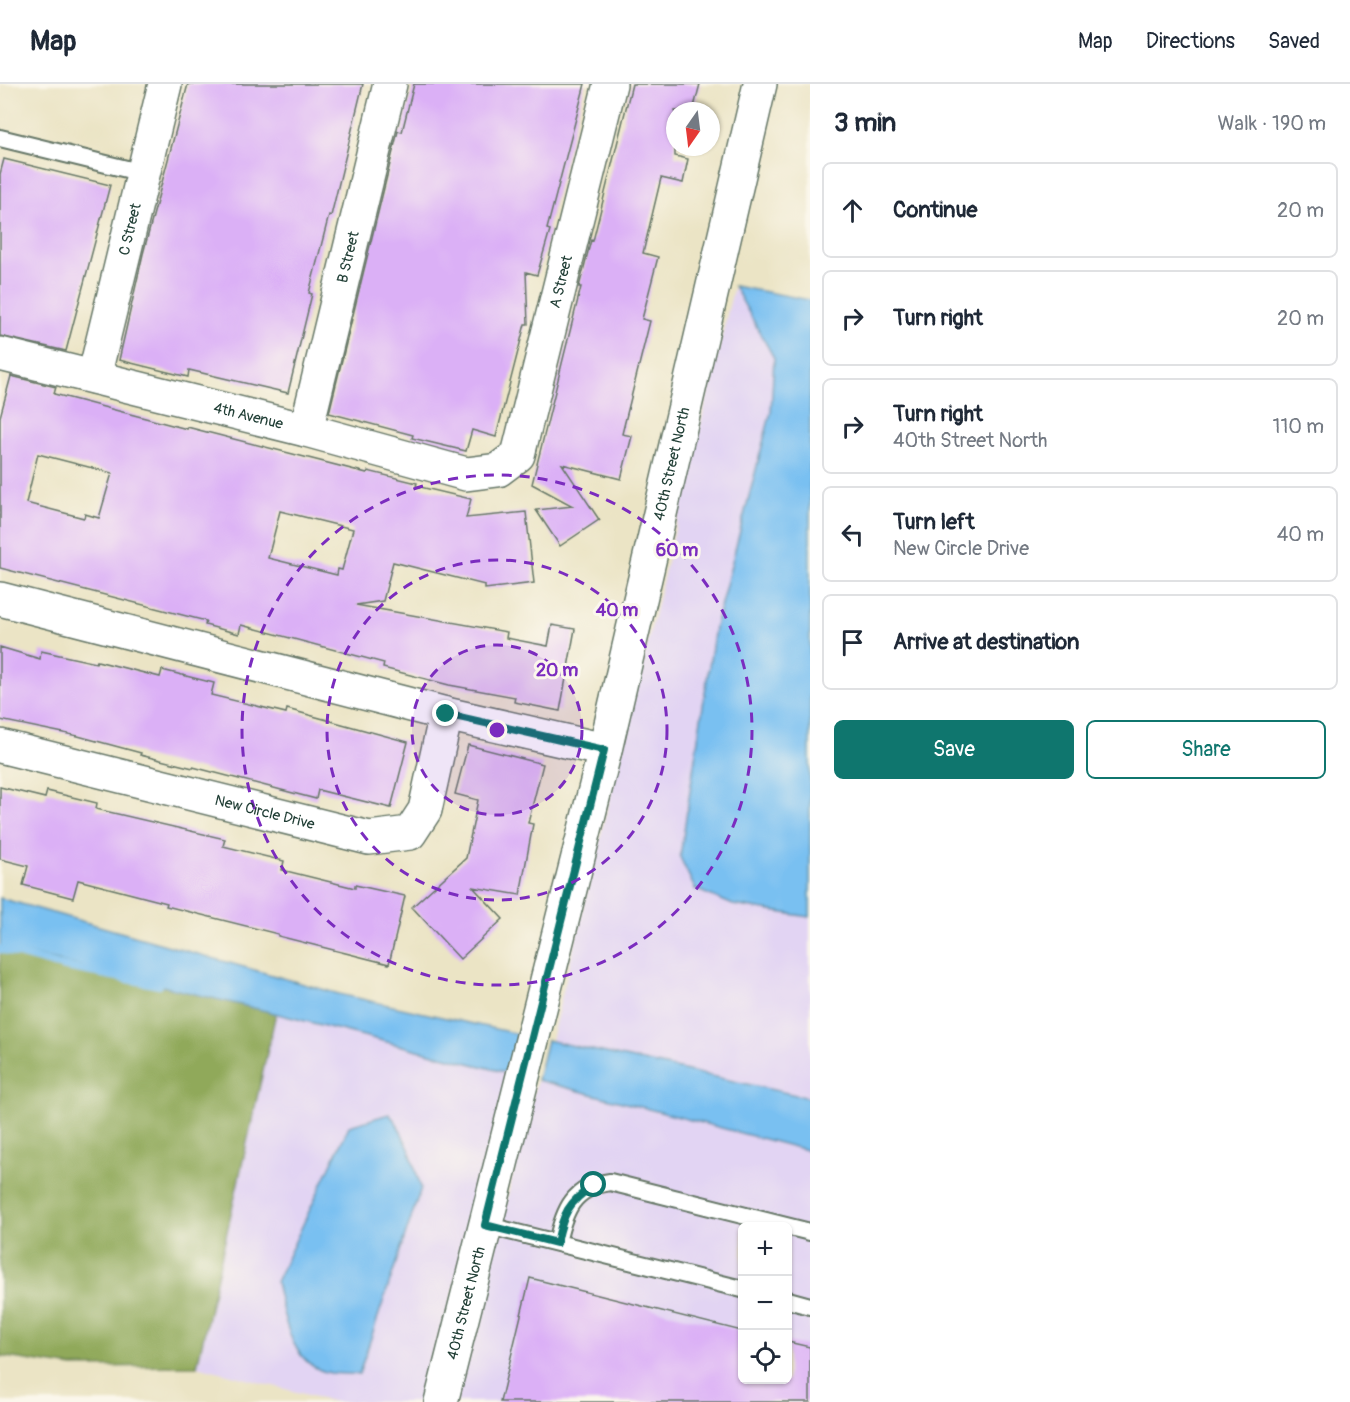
<!DOCTYPE html>
<html lang="en">
<head>
<meta charset="utf-8">
<style>
	:root { --surface:#fff; --page:#f2f2f3; --text:#1f2937; --muted:#747a83; --line:#e0e1e3; --accent:#0f766e }
	body { margin:0; font-family:Pangolin,sans-serif; background:var(--page); color:var(--text) }
	.controls { position:absolute; right:18px; bottom:18px; display:grid; overflow:hidden; border-radius:9px; box-shadow:0 2px 4px #0004 }
	.controls button { width:54px; height:54px; display:grid; place-items:center; padding:0; border:0; border-bottom:2px solid var(--line); background:var(--surface); color:var(--text); font:30px sans-serif }
	.compass { position:absolute; left:666px; top:18px; width:54px; height:54px; border-radius:50%; background:var(--surface); box-shadow:0 2px 4px #0004; rotate:194deg }
	.stop { position:absolute; width:18px; height:18px; margin:-14px; border:4px solid #0f766e; border-radius:50%; background:#fff }
	.stop.end { background:#0f766e; border-color:#fff; box-shadow:0 2px 6px #0008 }
	.list { margin:0; padding:0; list-style:none }
	h2 { display:flex; justify-content:space-between; align-items:center; height:78px; margin:0; padding:0 24px; font-size:26px }
	h2 small { font-size:20px; font-weight:400; color:var(--muted) }
	.list li { display:grid; grid-template-columns:39px 1fr auto; gap:18px; align-items:center; box-sizing:border-box; height:96px; margin:0 12px 12px; padding:0 12px; border:2px solid var(--line); border-radius:9px }
	.list b { display:block; font-size:22px; white-space:nowrap }
	.list p { margin:0; font-size:20px; white-space:nowrap; color:var(--muted) }
	.list em { font-size:20px; font-style:normal; color:var(--muted) }
	.actions { display:flex; gap:12px; padding:18px 24px }
	.actions a { flex:1; padding:14px 0; border:2px solid var(--accent); border-radius:9px; text-align:center; font-size:21px; color:var(--accent) }
	.actions .main { background:var(--accent); color:#fff }
	.icon { flex:none; width:33px; height:33px; fill:none; stroke:currentColor; stroke-width:2; stroke-linecap:round; stroke-linejoin:round }
	.map { position:relative; flex:none; width:810px; height:1318px; overflow:hidden }
	header { display:flex; align-items:center; gap:36px; box-sizing:border-box; height:84px; padding:0 30px; background:var(--surface); border-bottom:2px solid var(--line) }
	header strong { font-size:28px }
	nav { display:flex; gap:33px; margin-inline-start:auto; font-size:21px }
	main { display:flex }
	aside { flex:1; background:var(--surface) }
	.map>svg:first-child { display:block }
	.built { fill:#e2d4f3; fill-rule:evenodd }
	.forest { fill:#90a95a; stroke:#587347; stroke-width:1.5 }
	.water { fill:#79c0f1; stroke:#4c7e92; stroke-width:1.5 }
	.lines { fill:none; stroke-linecap:round; stroke-linejoin:round }
	.stream { stroke:#79c0f1; stroke-width:8 }
	.building { fill:#dbb0f6; fill-rule:evenodd }
	.lane-casing { stroke:#667767; stroke-width:20 }
	.street-casing { stroke:#667767; stroke-width:36 }
	.secondary-casing { stroke:#667767; stroke-width:36 }
	.lane { stroke:#fff; stroke-width:16 }
	.street { stroke:#fff; stroke-width:33 }
	.secondary { stroke:#fff; stroke-width:33 }
	.route { stroke:#0f766e; stroke-width:8 }
	.ring { fill:none; stroke:#7b2cbf; stroke-width:3; stroke-dasharray:10 8 }
	.labels { text-anchor:middle; stroke-width:6; stroke-linejoin:round; paint-order:stroke }
	.street-label { font-size:15px; fill:#1f3d34; stroke:#fbf7ec }
	.centre { fill:#7b2cbf; stroke:#fbf7ec; stroke-width:3 }
	.ring-label { font-size:18px; text-anchor:middle; font-weight:bold; fill:#7b2cbf; stroke:#fbf7ec; stroke-width:6; stroke-linejoin:round; paint-order:stroke }
</style>
</head>
<body>
<header>
<strong>Map</strong>
<nav><a>Map</a><a>Directions</a><a>Saved</a></nav>
</header>
<main>
<div class="map">
<svg width="810" height="1318" viewBox="0 0 810 1318">
	<rect width="100%" height="100%" fill="#fbf7ec"/>
	<filter id="ink" filterUnits="userSpaceOnUse"><feTurbulence type="fractalNoise" baseFrequency=".0167" numOctaves="2"/><feDisplacementMap in="SourceGraphic" scale="12" xChannelSelector="R" yChannelSelector="G"/><feConvolveMatrix kernelMatrix="1 2 1 2 8 2 1 2 1" color-interpolation-filters="sRGB"/></filter>
	<filter id="wash" filterUnits="userSpaceOnUse"><feTurbulence type="fractalNoise" baseFrequency=".008" numOctaves="4" result="noise"/><feDisplacementMap in="SourceGraphic" scale="24" xChannelSelector="R" yChannelSelector="G"/><feGaussianBlur stdDeviation="1.35" result="paint"/><feColorMatrix in="noise" values="0 0 0 0 0 0 0 0 0 0 0 0 0 0 0 0 0 1.4 0 .05"/><feComposite in="paint" operator="in"/></filter>
	<g filter="url(#wash)">
		<rect width="100%" height="100%" fill="#ebe4c5"/>
		<path class="built" d="M 734,202 L 774,274 L 771,328 L 715,543 L 680,773 L 733,821 L 810,833 L 810,1014 L 551,957 Z
			M 276,929 L 508,989 L 426,1318 L 335,1318 L 197,1282 Z
			M 537,996 L 810,1067 L 810,1318 L 456,1318 ZM 742,1142 L 788,1142 L 788,1296 L 742,1296 Z"/>
		<path class="forest" d="M 0,863 L 276,929 L 197,1282 L 73,1283 L 0,1272 Z"/>
		<path class="water" d="M 734,202 L 810,216 L 810,833 L 733,821 L 695,805 L 680,773 L 715,543 L 771,328 L 774,274 Z
			M 0,814 L 339,910 L 518,950 L 508,989 L 270,928 L 0,863 Z
			M 547,956 L 810,1014 L 810,1067 L 537,996 Z
			M 389,1030 L 396,1038 L 409,1065 L 421,1104 L 359,1290 C 350,1290 340,1290 331,1289 C 290,1283 284,1231 276,1198 L 349,1042 Z"/>
		<g class="lines">
			<path class="stream" d="M 0,865 L 61,882 L 159,901"/>
		</g>
		<g id="blocks">
			<path class="building" d="M 188,0 L 363,0 L 331,132 L 329,131 L 309,209 L 312,210 L 288,309 L 189,286 L 188,293 L 119,276 L 143,170 Z
				M 414,0 L 585,0 L 547,145 L 550,146 L 537,191 L 526,188 L 528,240 L 525,240 L 496,353 L 472,346 L 466,367 L 412,354 L 413,351 L 329,329 L 398,47 L 402,48 Z
				M 632,0 L 700,0 L 693,27 L 675,27 L 675,72 L 688,75 L 683,99 L 661,94 L 643,169 L 658,173 L 642,235 L 650,237 L 622,350 L 632,352 L 621,395 L 562,380 L 600,437 L 599,436 L 560,462 L 536,426 L 573,422 L 532,400 L 581,203 L 579,203 L 591,156 L 593,157 Z
				M 4,75 L 110,101 L 66,267 L 0,252 L 0,90 Z
				M 11,292 L 56,303 L 54,310 L 187,345 L 187,343 L 367,389 L 368,387 L 417,399 L 416,402 L 471,415 L 466,434 L 526,428 L 534,499 L 485,505 L 485,501 L 393,478 L 383,517 L 356,521 L 507,548 L 506,554 L 548,562 L 552,541 L 575,545 L 560,627 L 514,618 L 515,613 L 449,601 L 383,584 L 384,579 L 241,541 L 239,550 L 205,541 L 206,537 L 0,484 L 0,333 ZM 38,370 L 112,389 L 99,434 L 85,430 L 84,434 L 26,419 ZM 280,427 L 353,445 L 342,486 L 338,485 L 337,491 L 268,474 Z
				M 0,563 L 40,575 L 41,567 L 96,579 L 97,577 L 160,593 L 162,586 L 214,599 L 211,611 L 286,629 L 287,625 L 408,658 L 391,724 L 318,706 L 316,715 L 193,683 L 193,684 L 140,671 L 141,669 L 78,652 L 0,636 Z
				M 468,661 L 543,680 L 528,739 L 533,740 L 520,811 L 473,803 L 503,835 L 460,875 L 412,823 L 466,774 L 478,716 L 455,710 Z
				M 0,703 L 45,714 L 47,707 L 97,719 L 96,725 L 225,755 L 223,762 L 284,777 L 282,786 L 355,804 L 355,801 L 405,812 L 389,880 L 278,852 L 278,850 L 166,822 L 167,819 L 78,796 L 73,814 L 23,801 L 28,782 L 0,775 Z
				M 530,1194 L 742,1247 L 742,1296 L 788,1296 L 788,1258 L 810,1263 L 810,1318 L 500,1318 Z"/>
		</g>
	</g>
	<g filter="url(#ink)">
		<use href="#blocks" fill-opacity="0" stroke="#667767" stroke-width="1.5"/>
		<g class="lines">
			<defs>
				<path id="lane" d="M 0,54 L 143,89
					M 485,1141 L 742,1205
					M 557,1159 C 564,1126 573,1103 610,1098 L 810,1148
					M 788,1216 L 810,1222"/>
				<g id="street">
					<path id="s1" d="M 0,270 L 306,346 L 466,390 L 498,386 L 518,371 L 610,0"/>
					<path id="s2" d="M 94,293 L 165,0"/>
					<path id="s3" d="M 306,346 L 390,0"/>
					<path d="M 0,515 L 446,630 L 605,666"/>
					<path id="s4" d="M 0,662 L 369,754 L 410,749 L 425,726 L 446,630"/>
				</g>
				<g id="secondary">
					<path id="s5" d="M 441,1318 L 605,666 L 760,0"/>
				</g>
			</defs>
			<use href="#lane" class="lane-casing"/>
			<use href="#street" class="street-casing"/>
			<use href="#secondary" class="secondary-casing"/>
			<use href="#lane" class="lane"/>
			<use href="#street" class="street"/>
			<use href="#secondary" class="secondary"/>
		</g>
	</g>
	<g class="lines" filter="url(#ink)">
		<path class="route" d="M 446,630 L 604,666 L 485,1141 L 557,1159 C 563,1130 568,1118 594,1101"/>
	</g>
	<circle cx="497" cy="646" r="85" fill="#7b2cbf" fill-opacity=".12"/>
	<g class="ring">
		<circle cx="497" cy="646" r="85"/>
		<circle cx="497" cy="646" r="170"/>
		<circle cx="497" cy="646" r="255"/>
	</g>
	<g class="labels">
		<g class="street-label">
			<text dy="5" stroke="none"><textPath href="#s2" startOffset="152">C Street</textPath></text>
			<text dy="5" stroke="none"><textPath href="#s3" startOffset="178">B Street</textPath></text>
			<text dy="5" stroke="none"><textPath href="#s1" startOffset="717">A Street</textPath></text>
			<text dy="5" stroke="none"><textPath href="#s1" startOffset="256">4th Avenue</textPath></text>
			<text dy="5" stroke="none"><textPath href="#s5" startOffset="966">40th Street North</textPath></text>
			<text dy="5" stroke="none"><textPath href="#s4" startOffset="273">New Circle Drive</textPath></text>
			<text dy="5" stroke="none"><textPath href="#s5" startOffset="102">40th Street North</textPath></text>
		</g>
	</g>
	<circle cx="497" cy="646" r="9" class="centre"/>
	<g class="ring-label">
		<text x="677" y="472">60 m</text>
		<text x="617" y="532">40 m</text>
		<text x="557" y="592">20 m</text>
	</g>
</svg>
<div class="controls">
<button>+</button>
<button>−</button>
<button><svg class="icon" aria-label="locate" viewBox="0 0 24 24"><circle cx="12" cy="12" r="6"/><path d="M12 2v4M12 18v4M2 12h4M18 12h4"/></svg></button>
</div>
<svg class="compass" viewBox="-18 -18 36 36"><path d="M0-13l5 13h-10z" fill="#e53935"/><path d="M0 13l5-13h-10z" fill="#747a83"/></svg>
<div class="stop" style="left:594px;top:1101px"></div>
<div class="stop end" style="left:446px;top:630px"></div>
</div>
<aside>
<h2>3 min<small>Walk · 190 m</small></h2>
<ul class="list">
<li><svg class="icon" aria-label="ahead" viewBox="0 0 24 24"><path d="M12 20V5M6 11l6-6 6 6"/></svg><div><b>Continue</b></div><em>20 m</em></li>
<li><svg class="icon" aria-label="right" viewBox="0 0 24 24"><path d="M7 20v-9h11M14 6l5 5-5 5"/></svg><div><b>Turn right</b></div><em>20 m</em></li>
<li><svg class="icon" aria-label="right" viewBox="0 0 24 24"><path d="M7 20v-9h11M14 6l5 5-5 5"/></svg><div><b>Turn right</b><p>40th Street North</p></div><em>110 m</em></li>
<li><svg class="icon" aria-label="left" viewBox="0 0 24 24"><path d="M17 20v-9H6M10 6l-5 5 5 5"/></svg><div><b>Turn left</b><p>New Circle Drive</p></div><em>40 m</em></li>
<li><svg class="icon" aria-label="arrive" viewBox="0 0 24 24"><path d="M6 21V4h12l-3 4 3 4H6"/></svg><div><b>Arrive at destination</b></div></li>
</ul>
<div class="actions"><a class="main">Save</a><a>Share</a></div>
</aside>
</main>
</body>
</html>
